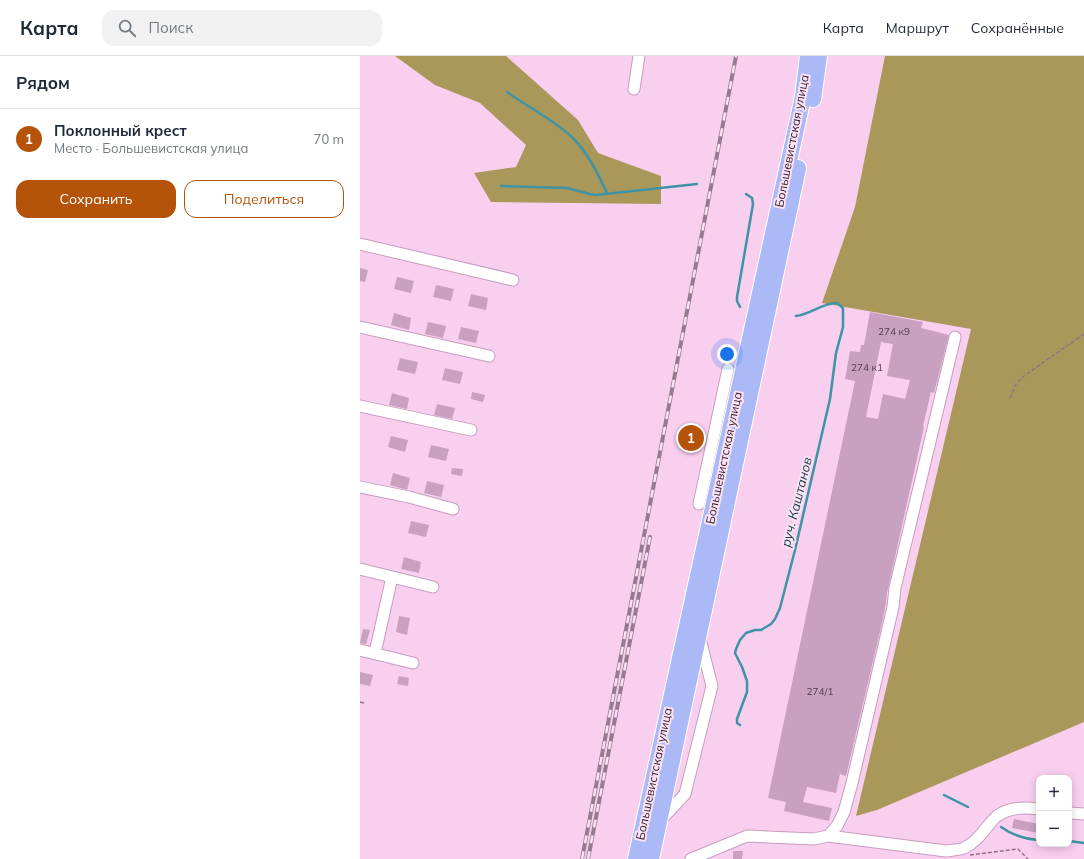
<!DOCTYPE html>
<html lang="ru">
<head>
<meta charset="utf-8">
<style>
	:root { --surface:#fff; --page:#f2f2f3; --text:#1f2937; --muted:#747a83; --line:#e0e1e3; --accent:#b45309 }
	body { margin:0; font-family:Mulish,sans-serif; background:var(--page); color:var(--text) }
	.controls { position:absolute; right:12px; bottom:12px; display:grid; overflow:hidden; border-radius:8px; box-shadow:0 2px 10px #0003 }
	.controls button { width:36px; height:36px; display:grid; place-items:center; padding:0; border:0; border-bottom:1px solid var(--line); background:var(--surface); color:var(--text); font:20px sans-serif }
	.you { position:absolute; left:367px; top:298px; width:14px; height:14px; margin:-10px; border:3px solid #fff; border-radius:50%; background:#1a73e8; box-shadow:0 0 0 6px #1a73e833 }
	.badge { display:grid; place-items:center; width:26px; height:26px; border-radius:50%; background:var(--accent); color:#fff; font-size:13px; font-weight:700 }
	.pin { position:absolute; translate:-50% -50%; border:2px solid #fff; box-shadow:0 1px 4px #0006 }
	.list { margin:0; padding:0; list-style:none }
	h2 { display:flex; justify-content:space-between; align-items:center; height:52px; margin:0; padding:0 16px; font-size:17px }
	h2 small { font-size:13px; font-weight:400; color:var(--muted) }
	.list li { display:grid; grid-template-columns:26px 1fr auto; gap:12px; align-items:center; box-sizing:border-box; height:60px; padding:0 16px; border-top:1px solid var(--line) }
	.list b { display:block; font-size:15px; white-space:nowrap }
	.list p { margin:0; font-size:13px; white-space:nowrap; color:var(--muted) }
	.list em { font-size:13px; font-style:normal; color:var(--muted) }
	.actions { display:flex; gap:8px; padding:12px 16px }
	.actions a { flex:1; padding:9px 0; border:1px solid var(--accent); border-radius:12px; text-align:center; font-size:14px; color:var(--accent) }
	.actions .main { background:var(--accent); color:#fff }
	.icon { flex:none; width:22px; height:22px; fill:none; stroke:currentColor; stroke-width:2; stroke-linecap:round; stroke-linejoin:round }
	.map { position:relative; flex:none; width:724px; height:803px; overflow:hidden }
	header { display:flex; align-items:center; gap:24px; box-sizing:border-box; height:56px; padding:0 20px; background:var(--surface); border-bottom:1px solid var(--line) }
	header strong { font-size:19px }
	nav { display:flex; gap:22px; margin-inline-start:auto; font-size:14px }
	.search { width:280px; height:36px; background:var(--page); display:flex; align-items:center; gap:10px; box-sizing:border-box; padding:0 14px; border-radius:12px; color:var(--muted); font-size:15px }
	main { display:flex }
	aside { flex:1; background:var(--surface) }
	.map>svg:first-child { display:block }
	.forest { fill:#aa985a }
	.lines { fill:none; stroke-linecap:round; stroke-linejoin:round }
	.stream { stroke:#3f93a4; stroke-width:2.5 }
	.building { fill:#c8a0c0; fill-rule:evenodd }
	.minor-casing { stroke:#c69dbe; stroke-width:13 }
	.highway-casing { stroke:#fff; stroke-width:18 }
	.path { stroke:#8e7288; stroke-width:1.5; stroke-dasharray:4 2; stroke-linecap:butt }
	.minor { stroke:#fff; stroke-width:11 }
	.highway { stroke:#abbaf7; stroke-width:16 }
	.rail-casing { stroke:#977a91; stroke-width:4 }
	.rail { stroke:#fce2f6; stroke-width:2.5; stroke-dasharray:8; stroke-linecap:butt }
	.labels { text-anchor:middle; stroke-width:4; stroke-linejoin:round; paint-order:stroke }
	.number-label { font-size:10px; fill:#523c4d }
	.street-label { font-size:12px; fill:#2a1b27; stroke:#fce2f6 }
	.water-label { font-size:13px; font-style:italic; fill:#1c434b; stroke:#fce2f6 }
</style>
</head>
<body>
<header>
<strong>Карта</strong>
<div class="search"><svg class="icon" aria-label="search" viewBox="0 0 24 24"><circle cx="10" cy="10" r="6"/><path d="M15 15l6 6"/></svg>Поиск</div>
<nav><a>Карта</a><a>Маршрут</a><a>Сохранённые</a></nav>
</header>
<main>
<aside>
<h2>Рядом<small></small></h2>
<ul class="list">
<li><span class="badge">1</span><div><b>Поклонный крест</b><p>Место · Большевистская улица</p></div><em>70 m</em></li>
</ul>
<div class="actions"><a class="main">Сохранить</a><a>Поделиться</a></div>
</aside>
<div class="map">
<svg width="724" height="803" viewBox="0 0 724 803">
	<rect width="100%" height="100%" fill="#f9cff0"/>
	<path class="forest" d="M 35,0 L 146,0 L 218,64 L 238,97 L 301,120 L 301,148 L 131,146 L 114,117 L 156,111 L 166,89 L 120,47 L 75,29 Z
		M 525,0 L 724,0 L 724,666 L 517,754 L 496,760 L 611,273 L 462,247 L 495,151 Z"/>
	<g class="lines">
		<path class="stream" d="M 147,36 C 168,51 194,64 213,82 C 228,97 238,118 247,137
			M 141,130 L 207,132 L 230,138 L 236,139 L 337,128
			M 380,251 L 377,245 L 377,241 L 393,148 L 392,142 L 386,138
			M 380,669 L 377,667 L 377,663 L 387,636 L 387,625 L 382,611 L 375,597 L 376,593 L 380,584 L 386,577 L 395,574 L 401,574 L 411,568 L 415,563 L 420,552 L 435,494 L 470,343 L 476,297 L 483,271 L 483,252 L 477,247 C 462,247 451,258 436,260
			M 584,739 L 608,751
			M 641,771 C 652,779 665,783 679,784
			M 709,785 L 724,787"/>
	</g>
	<path class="building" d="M 0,212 L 8,214 L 5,226 L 0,225 Z
		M 37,221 L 54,225 L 51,237 L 34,233 Z
		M 76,229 L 94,233 L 91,245 L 73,241 Z
		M 111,238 L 128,242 L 126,254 L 108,250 Z
		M 510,256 L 563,266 L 561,272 L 589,279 L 574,337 L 571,336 L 563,370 L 564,371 L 527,537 L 526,547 L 522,567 L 486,720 L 480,718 L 476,737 L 447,731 L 443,746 L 472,752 L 469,765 L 424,755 L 426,746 L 408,742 L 495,325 L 485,323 L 490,295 L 500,296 L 501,289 L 504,289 ZM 521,286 L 533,288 L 527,320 L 550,324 L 545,343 L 523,338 L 518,363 L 506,361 Z
		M 34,257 L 51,262 L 49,274 L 31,269 Z
		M 68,266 L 86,270 L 83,282 L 65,278 Z
		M 101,271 L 119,275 L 116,287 L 98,283 Z
		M 40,302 L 58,306 L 55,318 L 37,314 Z
		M 85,312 L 103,316 L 100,328 L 82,324 Z
		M 112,336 L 125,339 L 123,346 L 111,343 Z
		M 32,337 L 49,342 L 47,353 L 29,349 Z
		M 77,348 L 95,352 L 92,363 L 74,359 Z
		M 31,380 L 48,384 L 45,396 L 28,391 Z
		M 71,389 L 89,393 L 86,405 L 68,401 Z
		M 92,412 L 103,413 L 102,420 L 91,418 Z
		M 33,417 L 50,422 L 47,434 L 30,429 Z
		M 67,425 L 84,429 L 81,441 L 64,437 Z
		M 51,465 L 69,469 L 66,481 L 48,477 Z
		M 44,501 L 61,506 L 59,517 L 41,513 Z
		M 39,560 L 50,562 L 47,579 L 36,576 Z
		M 3,573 L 10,574 L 6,588 L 0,587 Z
		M 0,616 L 13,619 L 10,630 L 0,628 Z
		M 39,620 L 49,622 L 48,630 L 37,628 Z
		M 654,763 L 679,768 L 679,777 L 652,772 Z
		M 373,795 L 383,795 L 382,803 L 373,803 Z"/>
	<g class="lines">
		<defs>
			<path id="minor" d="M 274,33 L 279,0
				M 0,188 L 153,224
				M 0,271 L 129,300
				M 0,350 L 111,374
				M 0,431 L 49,441 L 93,453
				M 339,448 L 368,313
				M 0,513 L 73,531
				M 0,594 L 53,607
				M 15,597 L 32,521
				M 709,757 L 724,758
				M 300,765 L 325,738 L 352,630 L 340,583
				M 468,780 L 586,795 C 591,794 599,794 604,792 C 620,784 625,771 637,760 C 649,751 665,751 679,753
				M 331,803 L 387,780 L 454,783 L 468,780 L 477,770 L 484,756 L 492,727 L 533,551 L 535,532 L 595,281"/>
			<path id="highway" d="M 453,43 L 459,0
				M 276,803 L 443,41 L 448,0
				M 291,803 L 438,112"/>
		</defs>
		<use href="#minor" class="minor-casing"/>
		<use href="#highway" class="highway-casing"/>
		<path class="path" d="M 650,342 L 656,328 L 664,320 L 724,278
			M 0,646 L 4,647
			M 610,799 L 658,793 L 668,803"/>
		<use href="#minor" class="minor"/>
		<use href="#highway" class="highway"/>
		<defs>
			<path id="rail" d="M 222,803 L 376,0
				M 228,803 L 290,481"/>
		</defs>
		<use href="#rail" class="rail-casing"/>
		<use href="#rail" class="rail"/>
	</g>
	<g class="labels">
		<g class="number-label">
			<text x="534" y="279">274 к9</text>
			<text x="507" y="315">274 к1</text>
			<text x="460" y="639">274/1</text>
		</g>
		<g class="street-label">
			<text transform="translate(432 85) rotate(-79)" y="4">Большевистская улица</text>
			<text transform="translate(364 402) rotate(-78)" y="4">Большевистская улица</text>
			<text transform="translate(294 718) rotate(-78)" y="4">Большевистская улица</text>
		</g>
		<g class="water-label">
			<text transform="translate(436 446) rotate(-76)" y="5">руч. Каштанов</text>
		</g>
	</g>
</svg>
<div class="controls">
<button>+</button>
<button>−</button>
</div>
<div class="you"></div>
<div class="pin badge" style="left:331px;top:382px">1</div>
</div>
</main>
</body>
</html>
